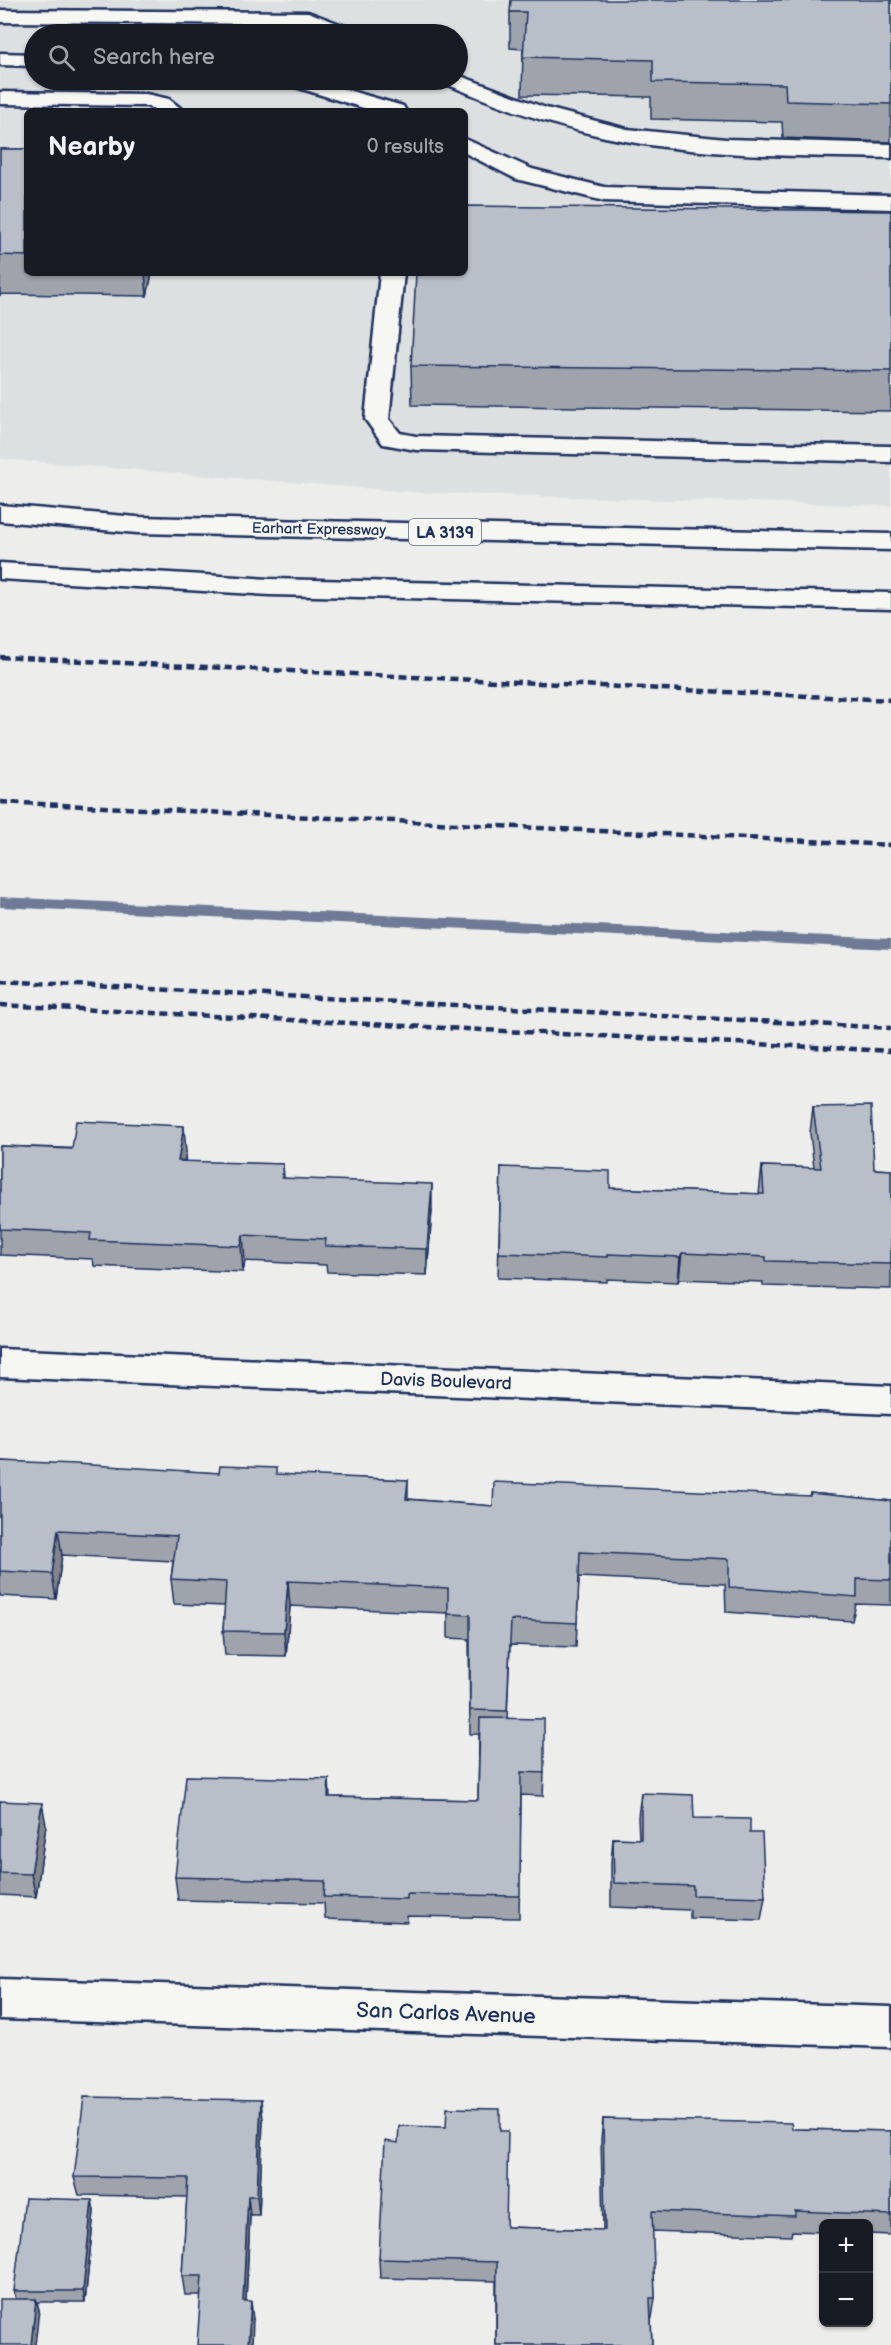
<!DOCTYPE html>
<html lang="en">
<head>
<meta charset="utf-8">
<style>
	:root { --surface:#171b24; --page:#20242c; --text:#f1f3f6; --muted:#9ea1a6; --line:#363941 }
	body { margin:0; font-family:"Balsamiq Sans",sans-serif; background:var(--page); color:var(--text) }
	.controls { position:absolute; right:18px; bottom:18px; display:grid; overflow:hidden; border-radius:9px; box-shadow:0 2px 4px #0004 }
	.controls button { width:54px; height:54px; display:grid; place-items:center; padding:0; border:0; border-bottom:2px solid var(--line); background:var(--surface); color:var(--text); font:30px sans-serif }
	.list { margin:0; padding:0; list-style:none }
	h2 { display:flex; justify-content:space-between; align-items:center; height:78px; margin:0; padding:0 24px; font-size:26px }
	h2 small { font-size:20px; font-weight:400; color:var(--muted) }
	.icon { flex:none; width:33px; height:33px; fill:none; stroke:currentColor; stroke-width:2; stroke-linecap:round; stroke-linejoin:round }
	.map { position:relative; flex:none; width:891px; height:2345px; overflow:hidden }
	.search { position:absolute; background:var(--surface); box-shadow:0 2px 4px #0004; left:24px; top:24px; width:444px; height:66px; display:flex; align-items:center; gap:15px; box-sizing:border-box; padding:0 21px; border-radius:33px; color:var(--muted); font-size:22px }
	.panel { position:absolute; background:var(--surface); box-shadow:0 2px 4px #0004; left:24px; top:108px; width:444px; height:168px; border-radius:9px }
	.map>svg:first-child { display:block }
	.built { fill:#dde0e1; fill-rule:evenodd }
	.lines { fill:none; stroke-linecap:round; stroke-linejoin:round }
	.stream { fill:#6e7a96; fill-rule:evenodd }
	.minor-casing { stroke:#1b2f5e; stroke-width:5 }
	.highway-casing { stroke:#1b2f5e; stroke-width:5 }
	.minor { fill:#f6f6f2; fill-rule:evenodd }
	.highway { fill:#f6f6f2; fill-rule:evenodd }
	.rail { stroke:#1b2f5e; stroke-width:4.5; stroke-dasharray:8 4.5; stroke-linecap:butt }
	.wall { fill:#9fa4ac; stroke:#1b2f5e; stroke-width:1.5 }
	.shaded-wall { fill:#82868c; stroke:#1b2f5e; stroke-width:1.5 }
	.building { fill:#b9bfc8; stroke:#1b2f5e; stroke-width:1.5 }
	.labels { text-anchor:middle; stroke-width:5; stroke-linejoin:round; paint-order:stroke }
	.far-street-label { font-size:15px; fill:#1b2f5e; stroke:#f6f6f2 }
	.shield { fill:#f6f6f2; stroke:#5d6b8a; stroke-width:1.5 }
	.shield-label { font-size:16px; font-weight:bold; fill:#1b2f5e }
	.street-label { font-size:18px; fill:#1b2f5e; stroke:#f6f6f2 }
	.near-street-label { font-size:21px; fill:#1b2f5e; stroke:#f6f6f2 }
</style>
</head>
<body>
<div class="map">
<svg width="891" height="2345" viewBox="0 0 891 2345">
	<rect width="100%" height="100%" fill="#edeeec"/>
	<filter id="ink" filterUnits="userSpaceOnUse"><feTurbulence type="fractalNoise" baseFrequency=".0167" numOctaves="2"/><feDisplacementMap in="SourceGraphic" scale="12" xChannelSelector="R" yChannelSelector="G"/><feConvolveMatrix kernelMatrix="1 2 1 2 8 2 1 2 1" color-interpolation-filters="sRGB"/></filter>
	<g filter="url(#ink)">
		<path class="built" d="M 0,0 L 891,0 L 891,506 L 423,493 L 0,459 ZM 34,34 L 458,34 L 458,80 L 34,80 ZM 27,111 L 465,111 L 465,273 L 27,273 Z"/>
		<g class="lines">
			<path class="stream" d="M 0,897 L 891,939 L 891,949 L 0,907 Z"/>
			<defs>
				<path id="minor" d="M 0,10 L 308,12 L 356,30 L 359,34 L 332,34 L 305,24 L 0,22 Z
					M 0,53 L 34,54 L 34,66 L 0,65 Z
					M 458,75 L 546,108 L 627,129 L 726,139 L 891,144 L 891,158 C 796,156 699,157 605,137 C 550,125 498,106 446,84 L 443,80 L 458,80 Z
					M 283,80 L 313,80 L 403,106 L 406,111 L 373,111 L 286,84 Z
					M 0,92 L 146,94 L 169,99 L 184,111 L 159,111 L 146,106 L 0,104 Z
					M 465,139 L 532,169 L 604,187 L 891,195 L 891,209 L 604,201 L 516,179 L 465,153 Z
					M 380,273 L 404,273 L 389,419 L 400,433 L 416,436 L 891,446 L 891,462 L 416,450 L 383,444 L 365,419 Z
					M 0,1349 L 891,1386 L 891,1414 L 0,1377 Z
					M 0,1979 L 891,2007 L 891,2047 L 0,2019 Z"/>
				<path id="highway" d="M 0,505 L 137,517 L 891,534 L 891,550 L 137,533 L 0,521 Z
					M 0,563 L 270,579 L 891,593 L 891,609 L 270,595 L 0,579 Z"/>
			</defs>
			<use href="#minor" class="minor-casing"/>
			<use href="#highway" class="highway-casing"/>
			<use href="#minor" class="minor"/>
			<use href="#highway" class="highway"/>
			<path class="rail" d="M 0,657 L 891,700
				M 0,802 L 891,845
				M 0,981 L 891,1028
				M 0,1005 L 891,1051"/>
		</g>
		<path class="wall" d="M 891,0 L 891,142 L 783,138 L 782,122 L 651,119 L 651,97 L 522,95 L 523,49 L 510,48 L 510,12 Z
			M 0,149 L 27,149 L 27,273 L 152,273 L 147,296 L 1,294 L 0,296 Z
			M 891,211 L 891,411 L 412,405 L 411,366 Z
			M 813,1107 L 874,1169 L 891,1170 L 891,1289 L 763,1286 L 763,1282 L 679,1279 L 678,1282 L 607,1279 L 607,1282 L 498,1278 L 501,1167 L 610,1188 L 759,1194 L 762,1166 L 814,1168 L 810,1133 Z
			M 0,1146 L 186,1152 L 185,1162 L 283,1164 L 284,1178 L 432,1210 L 427,1275 L 327,1272 L 326,1265 L 245,1261 L 243,1272 L 94,1266 L 93,1259 L 0,1255 Z
			M 0,1461 L 219,1473 L 408,1480 L 408,1499 L 493,1506 L 809,1496 L 810,1493 L 891,1501 L 891,1605 L 856,1604 L 852,1621 L 726,1612 L 725,1584 L 579,1577 L 576,1647 L 510,1645 L 507,1719 L 544,1773 L 543,1796 L 521,1795 L 519,1918 L 407,1916 L 407,1922 L 325,1919 L 324,1903 L 178,1900 L 175,1877 L 329,1779 L 330,1797 L 478,1800 L 479,1734 L 470,1734 L 469,1639 L 448,1638 L 448,1613 L 290,1606 L 286,1656 L 225,1655 L 223,1631 L 225,1606 L 174,1604 L 171,1579 L 173,1561 L 62,1555 L 56,1599 L 0,1596 Z
			M 641,1793 L 694,1818 L 750,1833 L 765,1897 L 761,1920 L 690,1918 L 690,1910 L 611,1907 L 611,1862 L 613,1838 L 639,1839 L 638,1817 Z
			M 0,1801 L 46,1825 L 36,1897 L 0,1895 Z
			M 263,2119 L 259,2215 L 250,2215 L 246,2301 L 253,2319 L 201,2295 L 185,2295 L 182,2276 L 187,2197 L 79,2195 L 74,2177 Z
			M 603,2119 L 792,2129 L 891,2131 L 891,2235 L 868,2234 L 868,2223 L 824,2223 L 824,2232 L 792,2231 L 791,2236 L 652,2231 L 655,2298 L 652,2318 L 651,2318 L 652,2345 L 496,2345 L 496,2281 L 380,2278 L 379,2259 L 398,2143 L 446,2127 L 500,2131 L 506,2227 L 603,2230 L 601,2139 Z
			M 94,2211 L 85,2302 L 37,2302 L 39,2310 L 16,2299 L 14,2291 Z"/>
		<path class="shaded-wall" d="M 145,273 L 152,273 L 147,296 Z
			M 184,1126 L 186,1152 L 180,1188 L 178,1161 Z
			M 432,1184 L 432,1210 L 427,1275 L 427,1249 Z
			M 243,1235 L 245,1261 L 243,1272 L 241,1246 Z
			M 682,1253 L 679,1279 L 678,1282 L 680,1257 Z
			M 58,1530 L 62,1555 L 56,1599 L 52,1574 Z
			M 288,1581 L 290,1606 L 286,1656 L 284,1632 Z
			M 42,1803 L 46,1825 L 36,1897 L 31,1874 Z
			M 261,2100 L 263,2119 L 259,2215 L 257,2196 Z
			M 248,2196 L 250,2215 L 245,2319 L 243,2301 Z
			M 92,2200 L 94,2211 L 85,2302 L 83,2291 Z
			M 36,2299 L 39,2310 L 35,2345 L 31,2345 Z
			M 251,2301 L 253,2319 L 252,2345 L 248,2345 Z"/>
		<path class="building" d="M 511,0 L 891,0 L 891,104 L 786,101 L 785,84 L 653,82 L 653,60 L 523,57 L 526,12 L 510,12 Z
			M 0,149 L 27,149 L 27,256 L 0,255 Z
			M 465,206 L 891,211 L 891,371 L 411,366 L 416,273 L 465,273 Z
			M 871,1106 L 874,1169 L 891,1170 L 891,1264 L 766,1261 L 766,1257 L 682,1253 L 680,1257 L 608,1254 L 608,1257 L 499,1253 L 501,1167 L 610,1171 L 610,1188 L 764,1194 L 762,1166 L 821,1168 L 813,1107 Z
			M 76,1121 L 184,1126 L 178,1161 L 283,1164 L 282,1178 L 432,1184 L 427,1249 L 325,1246 L 326,1239 L 243,1235 L 241,1246 L 90,1240 L 91,1233 L 0,1229 L 0,1146 L 72,1149 Z
			M 0,1461 L 76,1464 L 219,1473 L 220,1466 L 276,1468 L 276,1474 L 408,1480 L 406,1499 L 493,1506 L 494,1482 L 810,1496 L 810,1493 L 891,1501 L 891,1580 L 857,1579 L 857,1597 L 729,1587 L 729,1559 L 580,1552 L 577,1623 L 511,1620 L 507,1711 L 470,1710 L 470,1615 L 448,1614 L 448,1588 L 288,1581 L 284,1632 L 223,1631 L 226,1582 L 171,1579 L 177,1536 L 58,1530 L 52,1574 L 0,1571 Z
			M 480,1718 L 544,1719 L 544,1773 L 521,1772 L 520,1896 L 407,1894 L 407,1899 L 324,1897 L 325,1881 L 175,1877 L 186,1776 L 329,1779 L 328,1797 L 478,1800 Z
			M 641,1793 L 693,1795 L 694,1818 L 750,1819 L 750,1833 L 762,1833 L 765,1897 L 693,1895 L 693,1886 L 614,1883 L 613,1838 L 641,1839 Z
			M 0,1801 L 42,1803 L 31,1874 L 0,1873 Z
			M 84,2097 L 261,2100 L 257,2196 L 248,2196 L 243,2301 L 251,2301 L 248,2345 L 197,2345 L 202,2276 L 182,2276 L 188,2178 L 74,2177 Z
			M 447,2108 L 500,2109 L 500,2131 L 508,2131 L 506,2227 L 605,2230 L 603,2119 L 791,2123 L 792,2129 L 891,2131 L 891,2215 L 795,2211 L 795,2216 L 652,2211 L 655,2298 L 650,2298 L 652,2345 L 496,2345 L 497,2262 L 379,2259 L 385,2141 L 398,2143 L 399,2126 L 446,2127 Z
			M 25,2198 L 92,2200 L 83,2291 L 14,2291 Z
			M 0,2299 L 36,2299 L 31,2345 L 0,2345 Z"/>
	</g>
	<g class="labels">
		<g class="far-street-label">
			<text transform="translate(319 529) rotate(1)" y="5">Earhart Expressway</text>
		</g>
		<rect class="shield" x="409" y="519" width="72" height="26" rx="4.5"/>
		<g class="shield-label">
			<text x="445" y="538">LA 3139</text>
		</g>
		<g class="street-label">
			<text transform="translate(446 1381) rotate(2)" y="6">Davis Boulevard</text>
		</g>
		<g class="near-street-label">
			<text transform="translate(446 2013) rotate(2)" y="7">San Carlos Avenue</text>
		</g>
	</g>
</svg>
<div class="controls">
<button>+</button>
<button>−</button>
</div>
<div class="search"><svg class="icon" aria-label="search" viewBox="0 0 24 24"><circle cx="10" cy="10" r="6"/><path d="M15 15l6 6"/></svg>Search here</div>
<section class="panel">
<h2>Nearby<small>0 results</small></h2>
<ul class="list">
</ul>
</section>
</div>
</body>
</html>
